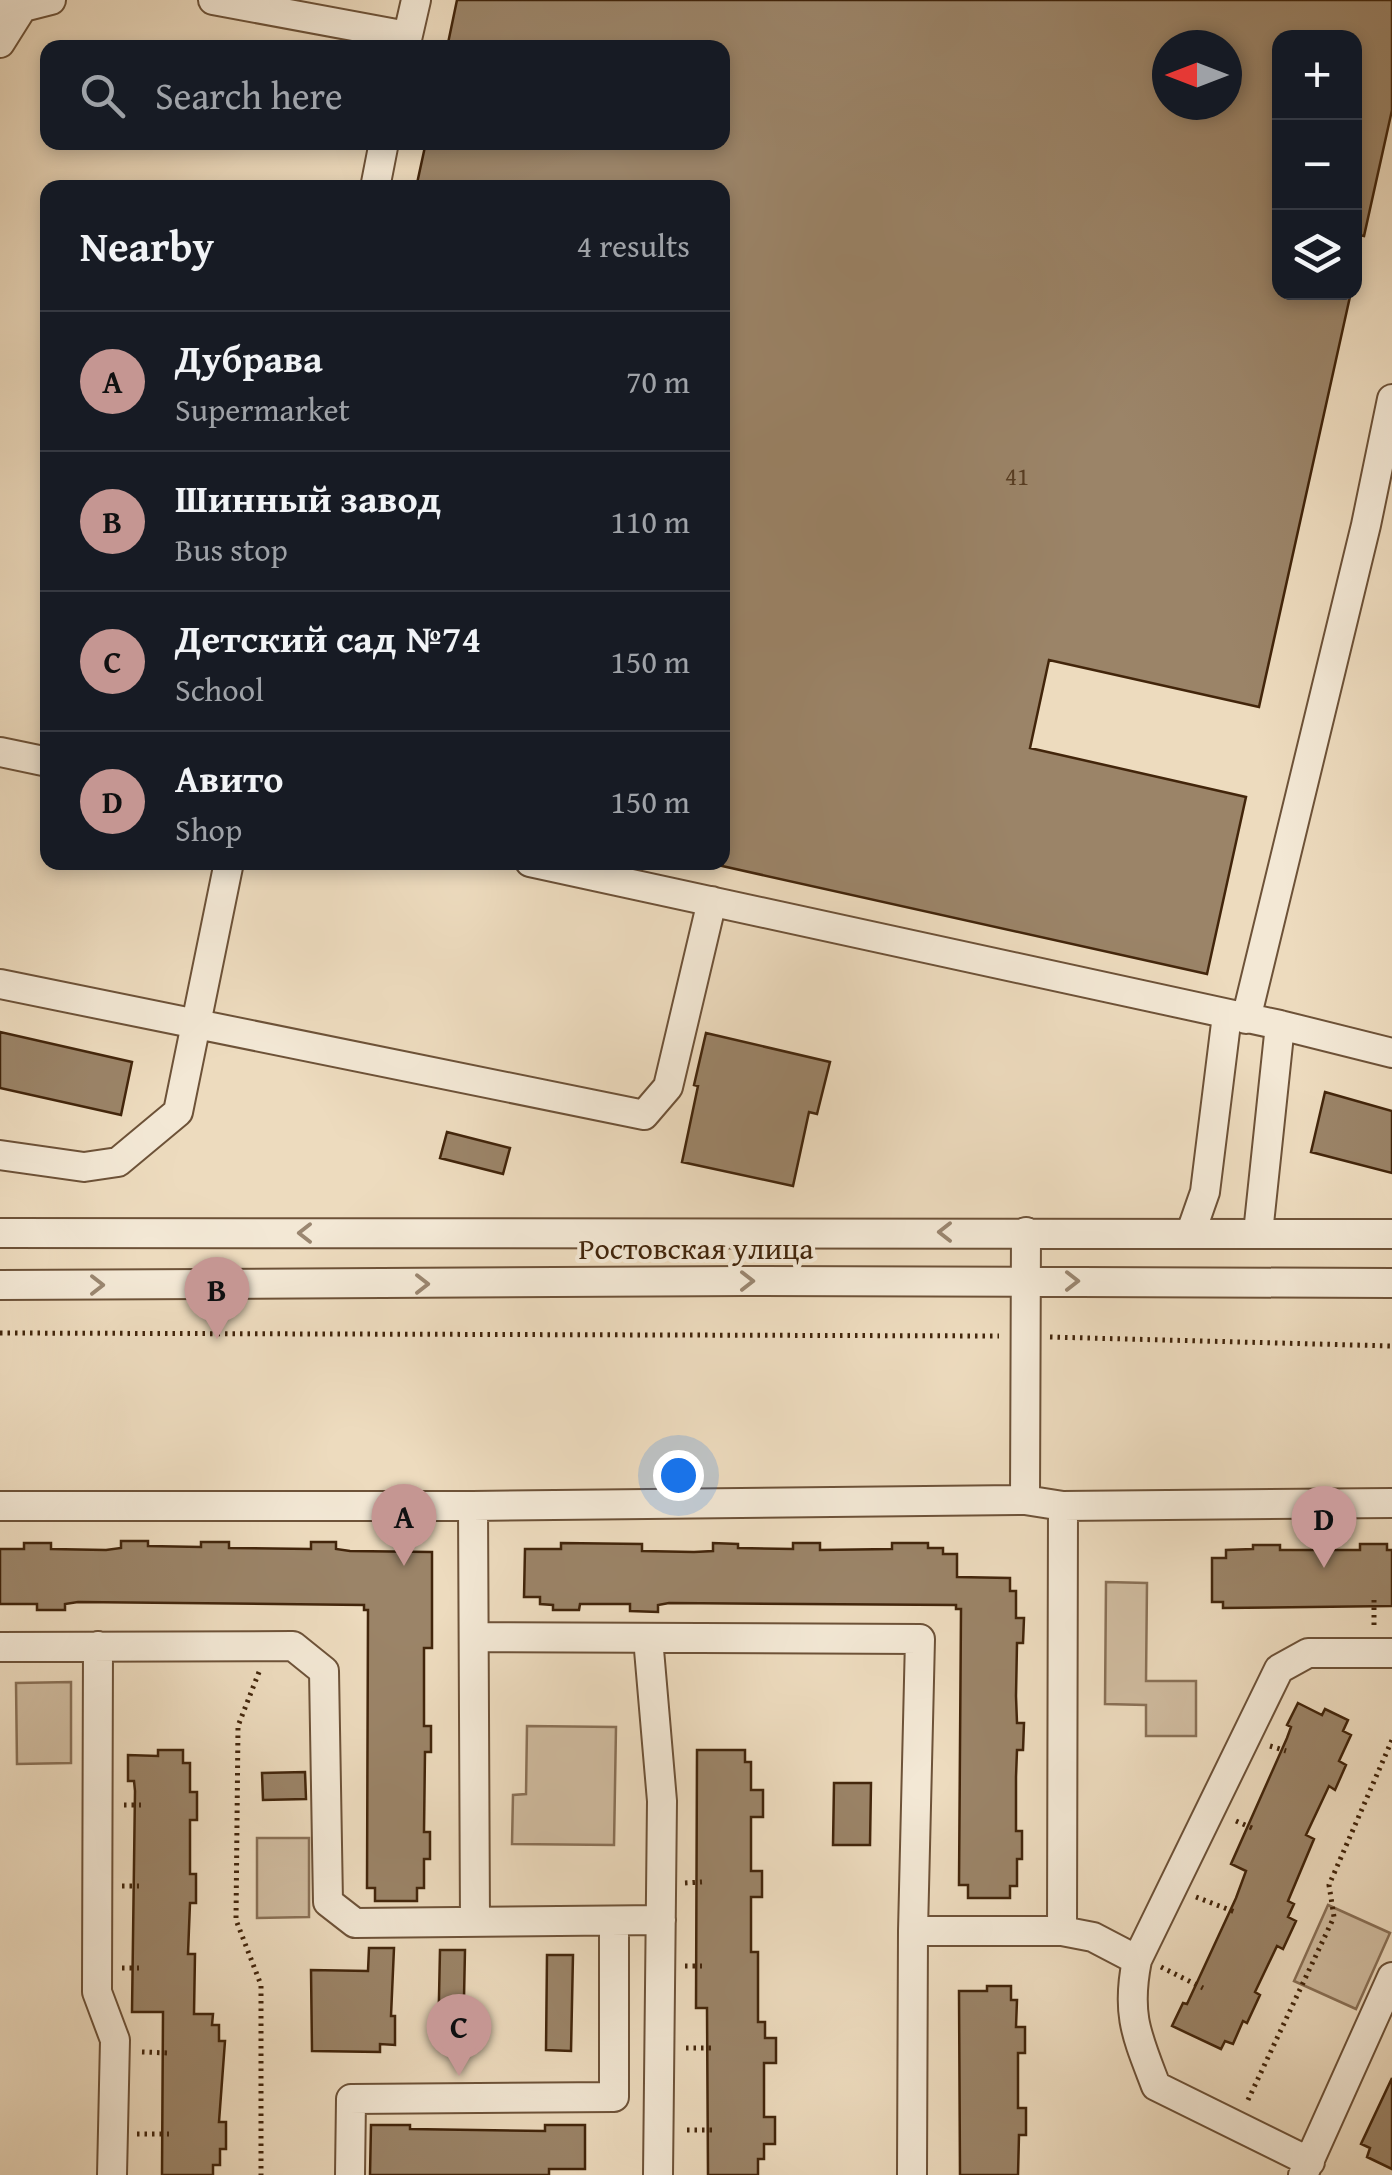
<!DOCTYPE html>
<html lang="en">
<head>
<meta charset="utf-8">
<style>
	:root { --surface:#171b24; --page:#242831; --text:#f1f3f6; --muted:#9ea1a6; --line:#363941; --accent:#c59692 }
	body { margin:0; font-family:"Gentium Book Plus",serif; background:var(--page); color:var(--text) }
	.controls { position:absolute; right:30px; top:30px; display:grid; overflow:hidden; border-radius:20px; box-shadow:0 5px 15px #0003 }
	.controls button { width:90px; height:90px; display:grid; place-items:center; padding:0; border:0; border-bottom:2px solid var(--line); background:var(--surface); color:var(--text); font:50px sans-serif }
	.compass { position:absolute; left:1152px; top:30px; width:90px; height:90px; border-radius:50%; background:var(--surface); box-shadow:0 5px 15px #0003; rotate:270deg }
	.you { position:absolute; left:678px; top:1475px; width:35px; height:35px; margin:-25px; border:8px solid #fff; border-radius:50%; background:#1a73e8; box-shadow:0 0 0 15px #1a73e833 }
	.badge { display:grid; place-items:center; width:65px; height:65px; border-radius:50%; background:var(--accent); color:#111; font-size:32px; font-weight:700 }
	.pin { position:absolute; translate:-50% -82px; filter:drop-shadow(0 2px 5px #0008) }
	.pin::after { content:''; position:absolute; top:52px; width:35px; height:30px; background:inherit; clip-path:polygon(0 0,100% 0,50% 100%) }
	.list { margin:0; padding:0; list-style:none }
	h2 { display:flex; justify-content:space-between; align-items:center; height:130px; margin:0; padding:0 40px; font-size:42px }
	h2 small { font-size:32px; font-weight:400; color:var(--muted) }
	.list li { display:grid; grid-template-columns:65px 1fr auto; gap:30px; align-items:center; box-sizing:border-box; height:140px; padding:0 40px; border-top:2px solid var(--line) }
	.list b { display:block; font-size:38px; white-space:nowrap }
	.list p { margin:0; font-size:32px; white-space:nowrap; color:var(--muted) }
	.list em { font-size:32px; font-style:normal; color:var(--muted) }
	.icon { flex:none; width:55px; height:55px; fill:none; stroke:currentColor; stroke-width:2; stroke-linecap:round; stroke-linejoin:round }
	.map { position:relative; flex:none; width:1392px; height:2175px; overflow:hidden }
	.search { position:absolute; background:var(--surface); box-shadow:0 5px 15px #0003; left:40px; top:40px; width:690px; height:110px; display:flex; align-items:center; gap:25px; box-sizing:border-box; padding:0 35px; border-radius:20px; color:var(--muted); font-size:38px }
	.panel { position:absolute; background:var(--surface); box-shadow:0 5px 15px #0003; left:40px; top:180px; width:690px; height:690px; border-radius:20px }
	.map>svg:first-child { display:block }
	.green { fill:#d0bca0; stroke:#897056; stroke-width:2.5 }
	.building { fill:#9b8468; stroke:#42250b; stroke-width:2.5; fill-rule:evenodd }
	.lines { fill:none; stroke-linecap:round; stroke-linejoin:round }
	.minor-casing { stroke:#6d5238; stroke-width:32 }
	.path { stroke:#42250b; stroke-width:5; stroke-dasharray:2.5 5; stroke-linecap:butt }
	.minor { stroke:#f3e8d5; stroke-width:28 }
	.oneway { stroke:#9a8670 }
	.labels { text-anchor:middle; stroke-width:8; stroke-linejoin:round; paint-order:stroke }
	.number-label { font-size:25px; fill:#583d22 }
	.street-label { font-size:30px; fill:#42250b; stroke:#f3e8d5 }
</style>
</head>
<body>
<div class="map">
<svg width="1392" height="2175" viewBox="0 0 1392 2175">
	<rect width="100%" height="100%" fill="#eddbbe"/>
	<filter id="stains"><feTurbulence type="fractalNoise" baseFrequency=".002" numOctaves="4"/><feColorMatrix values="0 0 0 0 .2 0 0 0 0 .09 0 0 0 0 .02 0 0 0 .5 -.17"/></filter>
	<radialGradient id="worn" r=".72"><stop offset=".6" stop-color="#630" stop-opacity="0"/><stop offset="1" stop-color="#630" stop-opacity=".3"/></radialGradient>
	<path class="green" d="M 1106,1582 L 1147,1583 L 1146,1681 L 1196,1681 L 1196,1736 L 1146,1736 L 1146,1705 L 1105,1704 Z
		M 71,1682 L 71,1763 L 17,1764 L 16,1683 Z
		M 527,1726 L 616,1727 L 614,1845 L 512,1844 L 513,1795 L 526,1794 Z
		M 257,1838 L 309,1838 L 309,1917 L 257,1918 Z
		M 1328,1905 L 1390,1933 L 1356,2009 L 1294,1981 Z"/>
	<path class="building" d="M 457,0 L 1392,0 L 1392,110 L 1364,236 L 1354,234 L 1354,38 L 1280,38 L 1280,292 L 1351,292 L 1259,707 L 1049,660 L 1030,748 L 1246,797 L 1207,974 L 722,866 L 722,188 L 416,188 L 426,142 L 722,142 L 722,48 L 447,48 ZM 1167,45 L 1227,45 L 1227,105 L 1167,105 Z
		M 0,1032 L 132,1062 L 121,1115 L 0,1088 Z
		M 706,1033 L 830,1062 L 817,1114 L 809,1112 L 793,1186 L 682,1162 L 698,1086 L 694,1085 Z
		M 1325,1092 L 1392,1111 L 1392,1173 L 1311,1152 Z
		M 447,1132 L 510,1148 L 503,1174 L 440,1158 Z
		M 121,1541 L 148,1541 L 148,1546 L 201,1547 L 201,1542 L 229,1542 L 229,1548 L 311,1549 L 311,1542 L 336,1542 L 336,1549 L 350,1551 L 432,1552 L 432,1648 L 424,1648 L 424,1726 L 431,1726 L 431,1752 L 425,1752 L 424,1832 L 430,1832 L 430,1859 L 424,1859 L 424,1888 L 417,1888 L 417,1901 L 375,1901 L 375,1888 L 367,1888 L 368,1610 L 364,1610 L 364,1605 L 78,1602 L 65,1604 L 65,1610 L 37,1610 L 37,1604 L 0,1604 L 0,1549 L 24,1549 L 24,1543 L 51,1543 L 51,1549 L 106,1550 L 121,1548 Z
		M 561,1543 L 642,1544 L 642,1551 L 694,1552 L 713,1551 L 713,1543 L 738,1544 L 738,1548 L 793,1549 L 793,1543 L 820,1543 L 820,1550 L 892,1549 L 892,1543 L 928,1543 L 928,1548 L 943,1548 L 943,1554 L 957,1554 L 957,1577 L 1010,1578 L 1010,1591 L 1016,1591 L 1016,1618 L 1024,1618 L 1023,1643 L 1017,1643 L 1016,1696 L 1017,1723 L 1024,1723 L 1023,1750 L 1017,1750 L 1016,1777 L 1016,1831 L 1022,1831 L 1022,1859 L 1017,1859 L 1017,1886 L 1010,1886 L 1010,1898 L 968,1898 L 968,1885 L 959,1885 L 961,1609 L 956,1609 L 956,1605 L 669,1603 L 658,1605 L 658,1612 L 630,1611 L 630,1604 L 580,1604 L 579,1610 L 553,1610 L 553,1605 L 540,1604 L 540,1597 L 524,1597 L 525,1549 L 561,1549 Z
		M 1360,1544 L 1387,1544 L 1387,1550 L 1392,1550 L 1392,1606 L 1223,1608 L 1223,1602 L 1212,1602 L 1212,1558 L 1226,1558 L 1226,1550 L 1253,1549 L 1253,1545 L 1280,1545 L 1280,1550 L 1360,1550 Z
		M 1298,1703 L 1322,1715 L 1325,1709 L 1348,1720 L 1343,1731 L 1351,1735 L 1339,1761 L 1346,1765 L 1335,1790 L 1329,1786 L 1306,1835 L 1314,1839 L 1288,1901 L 1294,1904 L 1288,1917 L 1296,1921 L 1283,1949 L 1277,1946 L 1255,1992 L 1260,1995 L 1247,2023 L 1243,2021 L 1233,2044 L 1225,2041 L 1221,2049 L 1172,2026 L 1183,2003 L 1187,2004 L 1236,1898 L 1246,1871 L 1231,1864 L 1287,1738 L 1291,1727 L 1287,1725 Z
		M 158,1750 L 183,1750 L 183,1763 L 190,1763 L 190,1792 L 197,1792 L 197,1820 L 190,1820 L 190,1874 L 196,1874 L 196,1903 L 190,1903 L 188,1954 L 195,1954 L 194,2014 L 213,2014 L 212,2025 L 219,2025 L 219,2041 L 225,2041 L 219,2122 L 226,2122 L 226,2149 L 220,2149 L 220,2165 L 213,2165 L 213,2175 L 162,2175 L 163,2012 L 132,2012 L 135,1791 L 134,1781 L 128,1781 L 128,1755 L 158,1756 Z
		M 697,1750 L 745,1750 L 745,1762 L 751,1762 L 751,1790 L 763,1790 L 763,1817 L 751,1817 L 751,1871 L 762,1871 L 762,1897 L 751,1897 L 751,1952 L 758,1952 L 758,2022 L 765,2022 L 765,2038 L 776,2038 L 776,2063 L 764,2063 L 764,2117 L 775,2117 L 775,2144 L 764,2144 L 764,2159 L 758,2159 L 758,2175 L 708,2175 L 707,2008 L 696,2008 Z
		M 305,1772 L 306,1799 L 263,1800 L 262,1773 Z
		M 834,1783 L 871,1783 L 870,1845 L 833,1845 Z
		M 369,1948 L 394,1948 L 391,2016 L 395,2016 L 395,2045 L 380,2044 L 380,2052 L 312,2051 L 311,1970 L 368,1971 Z
		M 440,1950 L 465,1950 L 463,2045 L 438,2044 Z
		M 547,1955 L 573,1955 L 571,2051 L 546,2050 Z
		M 987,1986 L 1011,1986 L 1011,2000 L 1017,2000 L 1016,2027 L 1025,2027 L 1025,2053 L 1018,2053 L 1018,2108 L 1026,2108 L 1026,2135 L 1019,2135 L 1018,2175 L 960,2175 L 959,1991 L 987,1991 Z
		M 1392,2078 L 1392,2169 L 1367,2157 L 1370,2148 L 1361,2144 Z
		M 371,2125 L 410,2125 L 410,2129 L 545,2131 L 545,2125 L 585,2125 L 585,2169 L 549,2169 L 549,2175 L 370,2175 Z"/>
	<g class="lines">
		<defs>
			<path id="minor" d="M 213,0 L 407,36
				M 0,13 L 51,0
				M 0,43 L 22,8
				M 405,48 L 416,0
				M 375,188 L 384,142
				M 0,752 L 48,762
				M 530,862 L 1280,1025 L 1392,1053
				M 0,984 L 644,1115 L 668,1087 L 712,901
				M 1246,1019 L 1366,525 L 1392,399
				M 0,1155 L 84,1167 L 118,1162 L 178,1112 L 229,862
				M 1026,1232 L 1025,1500 L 1063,1506 L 1392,1503
				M 1191,1232 L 1205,1192 L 1227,1015
				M 0,1233 L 1392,1234
				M 1258,1233 L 1280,1025
				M 0,1285 L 745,1281 L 1392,1283
				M 0,1506 L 473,1506 L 1025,1500
				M 473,1506 L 475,1922
				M 474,1637 L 920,1639 L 913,1931 L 1062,1931 L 1063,1506
				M 648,1638 L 662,1801 L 658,2175
				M 98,1646 L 97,1992 L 115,2040 L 112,2175
				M 0,1647 L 293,1646 L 324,1671 L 328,1902 L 355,1923 L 661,1920
				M 1062,1931 L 1093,1937 L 1137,1960
				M 1310,2162 L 1156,2086 C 1137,2036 1126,2015 1137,1960 L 1279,1669 L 1308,1653 L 1392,1653
				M 350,2175 L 351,2099 L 614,2097 L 614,1921
				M 912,2175 L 913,1931
				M 1303,2175 L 1392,1977"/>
		</defs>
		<use href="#minor" class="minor-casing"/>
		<path class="path" d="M 0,1333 L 999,1336
			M 1050,1337 L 1392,1346
			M 1374,1600 L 1374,1627
			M 259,1672 L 238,1726 L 236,1920 L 261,1985 L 261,2175
			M 1270,1746 L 1286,1751
			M 124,1805 L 141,1805
			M 1236,1821 L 1252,1828
			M 685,1883 L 702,1882
			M 122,1886 L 139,1886
			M 1196,1897 L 1235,1912
			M 685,1966 L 702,1966
			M 1161,1967 L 1203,1988
			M 122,1968 L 139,1968
			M 686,2048 L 713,2048
			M 142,2052 L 169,2053
			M 1248,2100 L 1334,1917 L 1329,1885 L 1392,1740
			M 687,2130 L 714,2130
			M 137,2134 L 169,2134"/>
		<use href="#minor" class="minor"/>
	</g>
	<defs><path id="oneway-chevron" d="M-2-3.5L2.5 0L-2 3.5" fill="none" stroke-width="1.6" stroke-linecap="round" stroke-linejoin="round" transform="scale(2.5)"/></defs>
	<g class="oneway">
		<use href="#oneway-chevron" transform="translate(945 1232) rotate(180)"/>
		<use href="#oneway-chevron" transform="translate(305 1233) rotate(180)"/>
		<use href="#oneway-chevron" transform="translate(747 1281)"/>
		<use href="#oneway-chevron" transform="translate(1072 1281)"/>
		<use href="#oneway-chevron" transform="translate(422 1284)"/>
		<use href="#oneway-chevron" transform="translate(97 1285)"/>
	</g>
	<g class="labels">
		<g class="number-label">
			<text x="1017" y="485">41</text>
		</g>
		<g class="street-label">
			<text x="696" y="1259">Ростовская улица</text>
		</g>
	</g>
	<rect width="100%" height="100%" filter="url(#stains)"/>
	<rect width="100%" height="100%" fill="url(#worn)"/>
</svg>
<div class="controls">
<button>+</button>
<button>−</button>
<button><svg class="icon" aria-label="layers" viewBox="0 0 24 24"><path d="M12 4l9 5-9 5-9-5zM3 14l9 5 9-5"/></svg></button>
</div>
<svg class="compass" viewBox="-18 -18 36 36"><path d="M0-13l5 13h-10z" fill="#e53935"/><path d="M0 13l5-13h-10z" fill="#9ea1a6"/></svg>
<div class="you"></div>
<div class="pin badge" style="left:404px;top:1566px">A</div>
<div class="pin badge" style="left:217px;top:1339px">B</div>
<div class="pin badge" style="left:459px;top:2076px">C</div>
<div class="pin badge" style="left:1324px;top:1568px">D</div>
<div class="search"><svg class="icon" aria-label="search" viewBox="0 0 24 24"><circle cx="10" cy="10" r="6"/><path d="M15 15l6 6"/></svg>Search here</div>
<section class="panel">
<h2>Nearby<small>4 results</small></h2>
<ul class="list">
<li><span class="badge">A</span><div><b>Дубрава</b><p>Supermarket</p></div><em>70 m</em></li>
<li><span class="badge">B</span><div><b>Шинный завод</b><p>Bus stop</p></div><em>110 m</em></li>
<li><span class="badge">C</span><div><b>Детский сад №74</b><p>School</p></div><em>150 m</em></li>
<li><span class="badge">D</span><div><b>Авито</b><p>Shop</p></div><em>150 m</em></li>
</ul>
</section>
</div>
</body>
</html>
